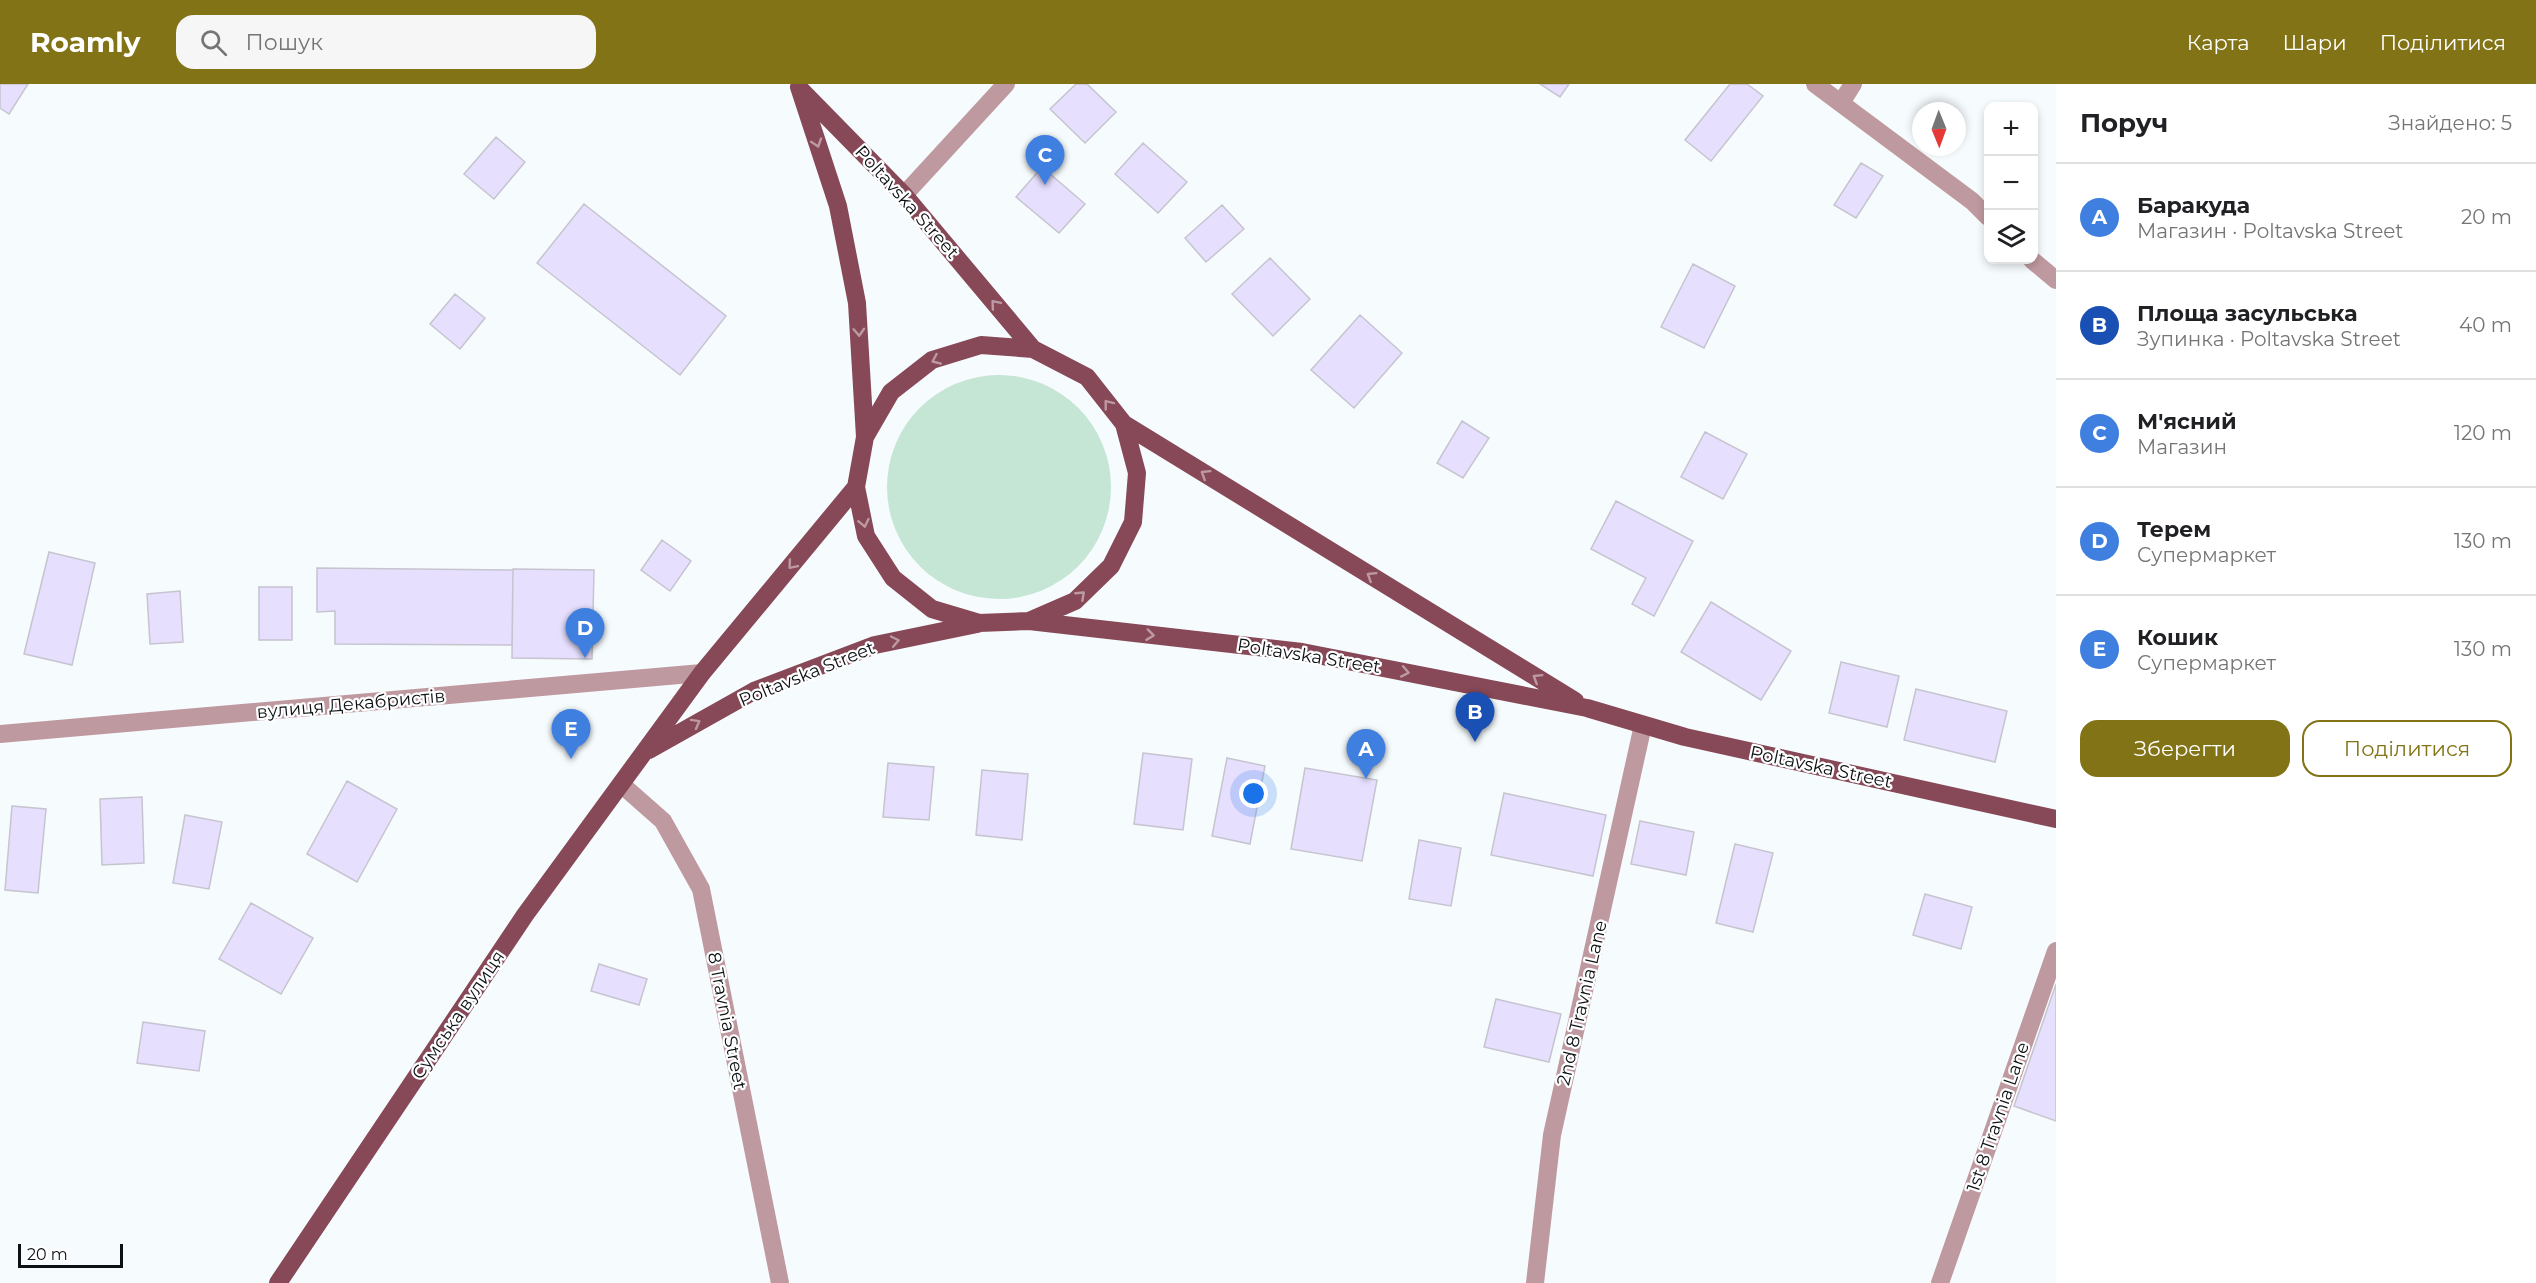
<!DOCTYPE html>
<html lang="uk">
<head>
<meta charset="utf-8">
<style>
	:root { --surface:#fff; --page:#f6f6f6; --text:#202124; --muted:#757577; --line:#e0e0e0; --accent:#827416 }
	body { margin:0; font-family:Montserrat,sans-serif; background:var(--page); color:var(--text) }
	.controls { position:absolute; right:18px; top:18px; display:grid; overflow:hidden; border-radius:12px; box-shadow:0 3px 9px #0003 }
	.controls button { width:54px; height:54px; display:grid; place-items:center; padding:0; border:0; border-bottom:2px solid var(--line); background:var(--surface); color:var(--text); font:30px sans-serif }
	.compass { position:absolute; left:1912px; top:18px; width:54px; height:54px; border-radius:50%; background:var(--surface); box-shadow:0 3px 9px #0003; rotate:179deg }
	.scale { position:absolute; left:18px; bottom:15px; width:105px; box-sizing:border-box; padding-left:6px; border:3px solid #0d1114; border-top:0; font-size:16px; line-height:21px; white-space:nowrap; color:#0d1114; -webkit-text-stroke:4px #fff; paint-order:stroke }
	.you { position:absolute; left:1254px; top:710px; width:21px; height:21px; margin:-15px; border:4px solid #fff; border-radius:50%; background:#1a73e8; box-shadow:0 0 0 9px #1a73e833 }
	.badge { display:grid; place-items:center; width:39px; height:39px; border-radius:50%; background:var(--accent); color:#fff; font-size:20px; font-weight:700 }
	.pin { position:absolute; translate:-50% -50px; filter:drop-shadow(0 2px 3px #0008) }
	.pin::after { content:''; position:absolute; top:32px; width:21px; height:18px; background:inherit; clip-path:polygon(0 0,100% 0,50% 100%) }
	.list { margin:0; padding:0; list-style:none }
	h2 { display:flex; justify-content:space-between; align-items:center; height:78px; margin:0; padding:0 24px; font-size:26px }
	h2 small { font-size:20px; font-weight:400; color:var(--muted) }
	.list li { display:grid; grid-template-columns:39px 1fr auto; gap:18px; align-items:center; box-sizing:border-box; height:108px; padding:0 24px; border-top:2px solid var(--line) }
	.list b { display:block; font-size:22px; white-space:nowrap }
	.list p { margin:0; font-size:20px; white-space:nowrap; color:var(--muted) }
	.list em { font-size:20px; font-style:normal; color:var(--muted) }
	.actions { display:flex; gap:12px; padding:18px 24px }
	.actions a { flex:1; padding:14px 0; border:2px solid var(--accent); border-radius:18px; text-align:center; font-size:21px; color:var(--accent) }
	.actions .main { background:var(--accent); color:#fff }
	.icon { flex:none; width:33px; height:33px; fill:none; stroke:currentColor; stroke-width:2; stroke-linecap:round; stroke-linejoin:round }
	.map { position:relative; flex:none; width:2056px; height:1199px; overflow:hidden }
	header { display:flex; align-items:center; gap:36px; box-sizing:border-box; height:84px; padding:0 30px; background:var(--accent); color:#fff }
	header strong { font-size:28px }
	nav { display:flex; gap:33px; margin-inline-start:auto; font-size:21px }
	.search { width:420px; height:54px; background:var(--page); display:flex; align-items:center; gap:15px; box-sizing:border-box; padding:0 21px; border-radius:18px; color:var(--muted); font-size:22px }
	main { display:flex }
	aside { flex:1; background:var(--surface) }
	.map>svg:first-child { display:block }
	.green { fill:#c5e5d5 }
	.building { fill:#e6dffe; stroke:#c6c4cf; stroke-width:1.5 }
	.lines { fill:none; stroke-linecap:round; stroke-linejoin:round }
	.minor { stroke:#bf99a0; stroke-width:18 }
	.major { stroke:#874857; stroke-width:18 }
	.oneway { stroke:#bd9aa3 }
	.labels { text-anchor:middle; stroke-width:4.5; stroke-linejoin:round; paint-order:stroke }
	.street-label { font-size:18px; fill:#0d1114; stroke:#fff }
</style>
</head>
<body>
<header>
<strong>Roamly</strong>
<div class="search"><svg class="icon" aria-label="search" viewBox="0 0 24 24"><circle cx="10" cy="10" r="6"/><path d="M15 15l6 6"/></svg>Пошук</div>
<nav><a>Карта</a><a>Шари</a><a>Поділитися</a></nav>
</header>
<main>
<div class="map">
<svg width="2056" height="1199" viewBox="0 0 2056 1199">
	<rect width="100%" height="100%" fill="#f6fbfe"/>
	<path class="green" d="M887 403a112 112 0 1 1 224 0a112 112 0 1 1-224 0Z"/>
	<path class="building" d="M 0,0 L 28,0 L 9,30 L 0,24 Z
		M 1076,0 L 1087,0 L 1116,28 L 1085,59 L 1050,25 Z
		M 1540,0 L 1569,0 L 1560,13 Z
		M 1730,0 L 1747,0 L 1763,12 L 1711,77 L 1685,56 Z
		M 496,53 L 525,78 L 494,115 L 464,90 Z
		M 1143,59 L 1187,98 L 1158,129 L 1115,90 Z
		M 1861,79 L 1883,92 L 1856,134 L 1834,121 Z
		M 1042,83 L 1085,120 L 1059,149 L 1016,113 Z
		M 584,120 L 726,232 L 680,291 L 537,179 Z
		M 1222,121 L 1244,145 L 1206,178 L 1185,154 Z
		M 1270,174 L 1310,215 L 1273,252 L 1232,210 Z
		M 1693,180 L 1735,202 L 1704,264 L 1661,243 Z
		M 455,210 L 485,234 L 460,265 L 430,240 Z
		M 1360,231 L 1402,269 L 1354,324 L 1311,286 Z
		M 1462,337 L 1489,354 L 1463,394 L 1437,379 Z
		M 1705,348 L 1747,370 L 1723,415 L 1681,393 Z
		M 1616,417 L 1693,457 L 1654,532 L 1632,520 L 1646,494 L 1591,465 Z
		M 662,456 L 691,477 L 670,507 L 641,486 Z
		M 49,468 L 95,479 L 72,581 L 24,570 Z
		M 317,484 L 513,486 L 512,561 L 335,560 L 335,527 L 317,528 Z
		M 513,485 L 594,486 L 592,575 L 512,574 Z
		M 259,503 L 292,503 L 292,556 L 259,556 Z
		M 180,507 L 183,558 L 150,560 L 147,510 Z
		M 1711,518 L 1791,567 L 1761,616 L 1681,568 Z
		M 1841,578 L 1899,592 L 1887,643 L 1829,629 Z
		M 1916,605 L 2007,627 L 1995,678 L 1904,656 Z
		M 1143,669 L 1192,675 L 1183,746 L 1134,740 Z
		M 1227,674 L 1265,682 L 1250,760 L 1212,752 Z
		M 888,679 L 934,683 L 929,736 L 883,733 Z
		M 1305,684 L 1377,696 L 1362,777 L 1291,765 Z
		M 982,686 L 1028,690 L 1022,756 L 976,751 Z
		M 347,697 L 397,725 L 357,798 L 307,770 Z
		M 1504,709 L 1606,731 L 1593,792 L 1491,771 Z
		M 142,713 L 144,779 L 102,781 L 100,715 Z
		M 12,722 L 46,725 L 38,809 L 5,806 Z
		M 185,731 L 222,738 L 209,805 L 173,799 Z
		M 1640,737 L 1694,748 L 1686,791 L 1631,780 Z
		M 1419,756 L 1461,764 L 1451,822 L 1409,815 Z
		M 1735,760 L 1773,769 L 1753,848 L 1716,839 Z
		M 1925,810 L 1972,823 L 1961,865 L 1913,851 Z
		M 251,819 L 313,854 L 281,910 L 219,875 Z
		M 599,880 L 647,895 L 639,921 L 591,907 Z
		M 2056,900 L 2056,1037 L 2014,1022 Z
		M 1496,915 L 1561,930 L 1549,978 L 1484,963 Z
		M 143,938 L 205,947 L 199,987 L 137,979 Z"/>
	<g class="lines">
		<path class="minor" d="M 1815,0 L 1972,117 L 1988,133
			M 1841,19 L 1853,0
			M 904,111 L 1006,0
			M 2032,176 L 2056,196
			M 0,650 L 702,589
			M 621,700 L 663,737 L 701,805 L 780,1199
			M 1535,1199 L 1552,1051 L 1643,641
			M 1940,1199 L 2056,867"/>
		<path class="major" d="M 799,3 L 838,122 L 857,219 L 865,353
			M 801,6 L 904,111 L 1033,265
			M 1124,340 L 1575,617
			M 1029,537 L 1075,517 L 1111,482 L 1133,438 L 1137,389 L 1124,340 L 1087,293 L 1033,265 L 981,261 L 932,276 L 891,308 L 865,353 L 856,403 L 866,452 L 893,494 L 932,525 L 979,539 L 1029,537 L 1302,568 L 1587,624 L 1685,653 L 2056,735
			M 649,666 L 754,607 L 875,561 L 977,540
			M 278,1199 L 525,831 L 702,589 L 856,403"/>
	</g>
	<defs><path id="oneway-chevron" d="M-2-3.5L2.5 0L-2 3.5" fill="none" stroke-width="1.6" stroke-linecap="round" stroke-linejoin="round" transform="scale(1.5)"/></defs>
	<g class="oneway">
		<use href="#oneway-chevron" transform="translate(817 59) rotate(72)"/>
		<use href="#oneway-chevron" transform="translate(995 220) rotate(-130)"/>
		<use href="#oneway-chevron" transform="translate(859 248) rotate(87)"/>
		<use href="#oneway-chevron" transform="translate(936 276) rotate(156)"/>
		<use href="#oneway-chevron" transform="translate(1108 320) rotate(-128)"/>
		<use href="#oneway-chevron" transform="translate(1205 390) rotate(-148)"/>
		<use href="#oneway-chevron" transform="translate(864 439) rotate(78)"/>
		<use href="#oneway-chevron" transform="translate(792 481) rotate(130)"/>
		<use href="#oneway-chevron" transform="translate(1371 492) rotate(-148)"/>
		<use href="#oneway-chevron" transform="translate(1081 511) rotate(-43)"/>
		<use href="#oneway-chevron" transform="translate(1150 551) rotate(7)"/>
		<use href="#oneway-chevron" transform="translate(895 557) rotate(-12)"/>
		<use href="#oneway-chevron" transform="translate(1405 588) rotate(11)"/>
		<use href="#oneway-chevron" transform="translate(1537 594) rotate(-148)"/>
		<use href="#oneway-chevron" transform="translate(696 639) rotate(-29)"/>
	</g>
	<g class="labels">
		<g class="street-label">
			<text transform="translate(907 118) rotate(48)" y="6">Poltavska Street</text>
			<text transform="translate(1309 572) rotate(9)" y="6">Poltavska Street</text>
			<text transform="translate(807 590) rotate(-22)" y="6">Poltavska Street</text>
			<text transform="translate(351 620) rotate(-5)" y="6">вулиця Декабристів</text>
			<text transform="translate(1821 683) rotate(12)" y="6">Poltavska Street</text>
			<text transform="translate(1582 919) rotate(-77)" y="6">2nd 8 Travnia Lane</text>
			<text transform="translate(458 931) rotate(-56)" y="6">Сумська вулиця</text>
			<text transform="translate(727 937) rotate(79)" y="6">8 Travnia Street</text>
			<text transform="translate(1998 1033) rotate(-71)" y="6">1st 8 Travnia Lane</text>
		</g>
	</g>
</svg>
<div class="controls">
<button>+</button>
<button>−</button>
<button><svg class="icon" aria-label="layers" viewBox="0 0 24 24"><path d="M12 4l9 5-9 5-9-5zM3 14l9 5 9-5"/></svg></button>
</div>
<svg class="compass" viewBox="-18 -18 36 36"><path d="M0-13l5 13h-10z" fill="#e53935"/><path d="M0 13l5-13h-10z" fill="#757577"/></svg>
<div class="scale">20 m</div>
<div class="you"></div>
<div class="pin badge" style="left:1366px;top:695px;background:#3f7fe0">A</div>
<div class="pin badge" style="left:1475px;top:658px;background:#1a4fb4">B</div>
<div class="pin badge" style="left:1045px;top:101px;background:#3f7fe0">C</div>
<div class="pin badge" style="left:585px;top:574px;background:#3f7fe0">D</div>
<div class="pin badge" style="left:571px;top:675px;background:#3f7fe0">E</div>
</div>
<aside>
<h2>Поруч<small>Знайдено: 5</small></h2>
<ul class="list">
<li><span class="badge" style="background:#3f7fe0">A</span><div><b>Баракуда</b><p>Магазин · Poltavska Street</p></div><em>20 m</em></li>
<li><span class="badge" style="background:#1a4fb4">B</span><div><b>Площа засульська</b><p>Зупинка · Poltavska Street</p></div><em>40 m</em></li>
<li><span class="badge" style="background:#3f7fe0">C</span><div><b>М'ясний</b><p>Магазин</p></div><em>120 m</em></li>
<li><span class="badge" style="background:#3f7fe0">D</span><div><b>Терем</b><p>Супермаркет</p></div><em>130 m</em></li>
<li><span class="badge" style="background:#3f7fe0">E</span><div><b>Кошик</b><p>Супермаркет</p></div><em>130 m</em></li>
</ul>
<div class="actions"><a class="main">Зберегти</a><a>Поділитися</a></div>
</aside>
</main>
</body>
</html>
